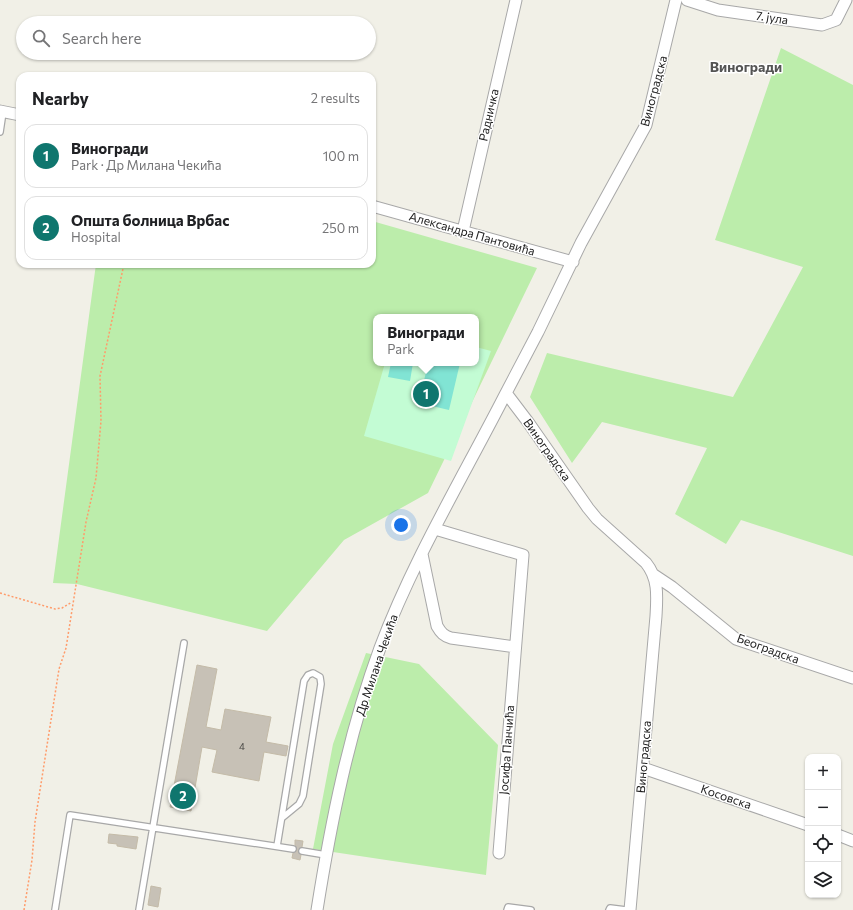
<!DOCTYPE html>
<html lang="en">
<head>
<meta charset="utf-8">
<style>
	:root { --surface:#fff; --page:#f2f2f2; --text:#202124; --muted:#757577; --line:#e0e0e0; --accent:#0f766e }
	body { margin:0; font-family:Commissioner,sans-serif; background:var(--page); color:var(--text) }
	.controls { position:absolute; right:12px; bottom:12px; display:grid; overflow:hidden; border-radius:8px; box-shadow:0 1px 3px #0004 }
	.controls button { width:36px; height:36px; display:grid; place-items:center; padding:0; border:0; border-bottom:1px solid var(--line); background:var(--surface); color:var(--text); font:20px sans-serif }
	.you { position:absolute; left:401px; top:525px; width:14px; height:14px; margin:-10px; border:3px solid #fff; border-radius:50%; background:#1a73e8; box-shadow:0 0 0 6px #1a73e833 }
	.badge { display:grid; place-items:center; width:26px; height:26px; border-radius:50%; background:var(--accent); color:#fff; font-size:13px; font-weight:700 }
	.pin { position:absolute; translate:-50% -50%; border:2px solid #fff; box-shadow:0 1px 4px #0006 }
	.popup { position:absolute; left:373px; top:314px; width:106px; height:52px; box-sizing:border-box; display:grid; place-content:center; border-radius:8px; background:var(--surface); filter:drop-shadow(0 1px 3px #0005); font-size:13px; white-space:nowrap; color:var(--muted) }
	.popup b { font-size:15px; color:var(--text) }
	.popup::after { content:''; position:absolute; left:50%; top:100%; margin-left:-8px; border:8px solid transparent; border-top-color:var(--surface) }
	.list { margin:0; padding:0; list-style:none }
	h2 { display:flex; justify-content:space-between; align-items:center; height:52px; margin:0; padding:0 16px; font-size:17px }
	h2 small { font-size:13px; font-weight:400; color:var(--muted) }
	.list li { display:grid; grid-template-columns:26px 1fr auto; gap:12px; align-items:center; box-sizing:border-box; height:64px; margin:0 8px 8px; padding:0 8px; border:1px solid var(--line); border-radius:12px }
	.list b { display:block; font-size:15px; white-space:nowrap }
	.list p { margin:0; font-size:13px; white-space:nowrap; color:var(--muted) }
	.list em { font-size:13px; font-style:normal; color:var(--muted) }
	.icon { flex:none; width:22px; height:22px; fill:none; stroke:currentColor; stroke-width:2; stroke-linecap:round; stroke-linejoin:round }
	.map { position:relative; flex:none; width:853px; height:910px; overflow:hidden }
	.search { position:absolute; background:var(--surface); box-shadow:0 1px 3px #0004; left:16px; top:16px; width:360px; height:44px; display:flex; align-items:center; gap:10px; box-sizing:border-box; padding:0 14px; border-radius:22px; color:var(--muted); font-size:15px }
	.panel { position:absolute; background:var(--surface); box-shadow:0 1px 3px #0004; left:16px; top:72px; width:360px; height:196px; border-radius:12px }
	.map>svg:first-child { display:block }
	.grass { fill:#bcedab; fill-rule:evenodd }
	.park { fill:#c3fcd4 }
	.pitch { fill:#81e4d4 }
	.building { fill:#c7c1b6; stroke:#c4bba8 }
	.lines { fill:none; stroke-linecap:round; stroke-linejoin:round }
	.lane-casing { stroke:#a8a8a8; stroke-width:8 }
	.street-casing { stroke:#a8a8a8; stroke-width:13 }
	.path { stroke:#ff9b6a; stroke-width:1.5; stroke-dasharray:2 2; stroke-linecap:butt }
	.lane { stroke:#fff; stroke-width:5.5 }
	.street { stroke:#fff; stroke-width:11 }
	.labels { text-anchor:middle; stroke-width:3; stroke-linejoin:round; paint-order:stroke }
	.number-label { font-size:10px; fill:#4a4946 }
	.street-label { font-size:12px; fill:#212121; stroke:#fff }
	.quarter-label { font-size:14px; font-weight:bold; fill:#545454; stroke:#fff }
</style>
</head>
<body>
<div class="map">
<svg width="853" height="910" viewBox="0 0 853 910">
	<rect width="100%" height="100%" fill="#f1f0e7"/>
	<path class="grass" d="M 781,48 L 853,85 L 853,556 L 741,520 L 726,544 L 675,514 L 707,448 L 602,422 L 572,463 L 530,397 L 547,353 L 733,397 L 803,267 L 715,240 Z
		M 372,221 L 537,268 L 428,493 L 344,540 L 267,631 L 77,584 L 53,583 L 96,264 L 372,264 ZM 376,317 L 476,317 L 476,363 L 376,363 Z
		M 366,653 L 419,664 L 498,745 L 486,875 L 313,849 L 333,744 Z"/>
	<path class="park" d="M 476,347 L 491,351 L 451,461 L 364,436 L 385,363 L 476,363 Z"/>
	<path class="pitch" d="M 391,363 L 413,363 L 410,381 L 388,377 Z
		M 428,363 L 460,363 L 449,410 L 419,403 Z"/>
	<path class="building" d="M 197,665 L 217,669 L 206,727 L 221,730 L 225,709 L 271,717 L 266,742 L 288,746 L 286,756 L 264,752 L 259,781 L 212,772 L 217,750 L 202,747 L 191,811 L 170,807 Z
		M 109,834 L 138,837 L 136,849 L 117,846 L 117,844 L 108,843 Z
		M 295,840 L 303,841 L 302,847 L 298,851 L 301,855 L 300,860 L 292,858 L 293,853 L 297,850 L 295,845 Z
		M 151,886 L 161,888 L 158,907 L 148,905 Z"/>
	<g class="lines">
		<defs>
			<path id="lane" d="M 0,132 L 3,112
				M 277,846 L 304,681 L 308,675 L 313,673 L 320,677 L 321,684 L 303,796 L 299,804 L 282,818
				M 302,851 L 326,855
				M 55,910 L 70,815 L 293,849
				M 139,910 L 184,643
				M 507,910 L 508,907 L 531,910
				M 609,910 L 610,908 L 626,910"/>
			<path id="street" d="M 687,0 L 718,10 L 822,25 L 836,20 L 846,0
				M 0,111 L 20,115
				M 372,206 L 573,262
				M 463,231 L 516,0
				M 435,529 L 523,555 L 499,853
				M 422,554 L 437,626 C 441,633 444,636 451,638 L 515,647
				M 654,575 L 672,587 L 736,639 L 853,678
				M 643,768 L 808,825
				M 838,835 L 853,841
				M 317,910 C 331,822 349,732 380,648 C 413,560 463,477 506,393
				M 630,910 L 656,616 C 657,597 659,579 646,563 L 597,519 L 588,508 L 528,422 L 506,393 L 538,332 L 581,243 L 646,125 L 676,0"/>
		</defs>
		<use href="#lane" class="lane-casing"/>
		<use href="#street" class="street-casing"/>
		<path class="path" d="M 0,593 L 55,609 L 62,608 L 72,602
			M 24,910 L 32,860 L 35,822 L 59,669 L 66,648 L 86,522 L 96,478 L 101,421 L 100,376 L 124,264"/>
		<use href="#lane" class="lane"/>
		<use href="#street" class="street"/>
	</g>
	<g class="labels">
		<g class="number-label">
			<text x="242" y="750">4</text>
		</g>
		<g class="street-label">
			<text transform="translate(772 18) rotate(9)" y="4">7. јула</text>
			<text transform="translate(654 91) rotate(-75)" y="4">Виноградска</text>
			<text transform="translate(489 115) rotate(-77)" y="4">Радничка</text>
			<text transform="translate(472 234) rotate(16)" y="4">Александра Пантовића</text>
			<text transform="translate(547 450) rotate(55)" y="4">Виноградска</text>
			<text transform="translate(768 649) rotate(20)" y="4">Београдска</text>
			<text transform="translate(377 665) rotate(-71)" y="4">Др Милана Чекића</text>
			<text transform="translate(507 750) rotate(-86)" y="4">Јосифа Панчића</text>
			<text transform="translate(644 757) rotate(-85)" y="4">Виноградска</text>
			<text transform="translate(726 797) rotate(19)" y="4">Косовска</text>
		</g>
		<g class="quarter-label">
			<text x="746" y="72">Виногради</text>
		</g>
	</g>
</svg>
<div class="controls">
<button>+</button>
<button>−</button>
<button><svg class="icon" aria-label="locate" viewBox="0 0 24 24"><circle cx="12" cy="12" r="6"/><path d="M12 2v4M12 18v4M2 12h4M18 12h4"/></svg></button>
<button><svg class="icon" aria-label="layers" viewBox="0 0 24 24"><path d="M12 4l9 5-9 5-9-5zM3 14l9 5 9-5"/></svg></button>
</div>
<div class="you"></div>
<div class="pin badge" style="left:426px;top:394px">1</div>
<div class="popup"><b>Виногради</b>Park</div>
<div class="pin badge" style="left:183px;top:796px">2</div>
<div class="search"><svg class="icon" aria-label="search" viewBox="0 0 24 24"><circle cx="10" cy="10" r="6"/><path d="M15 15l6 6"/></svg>Search here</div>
<section class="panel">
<h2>Nearby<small>2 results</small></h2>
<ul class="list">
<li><span class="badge">1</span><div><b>Виногради</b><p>Park · Др Милана Чекића</p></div><em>100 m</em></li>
<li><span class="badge">2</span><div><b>Општа болница Врбас</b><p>Hospital</p></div><em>250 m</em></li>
</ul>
</section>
</div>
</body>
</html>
